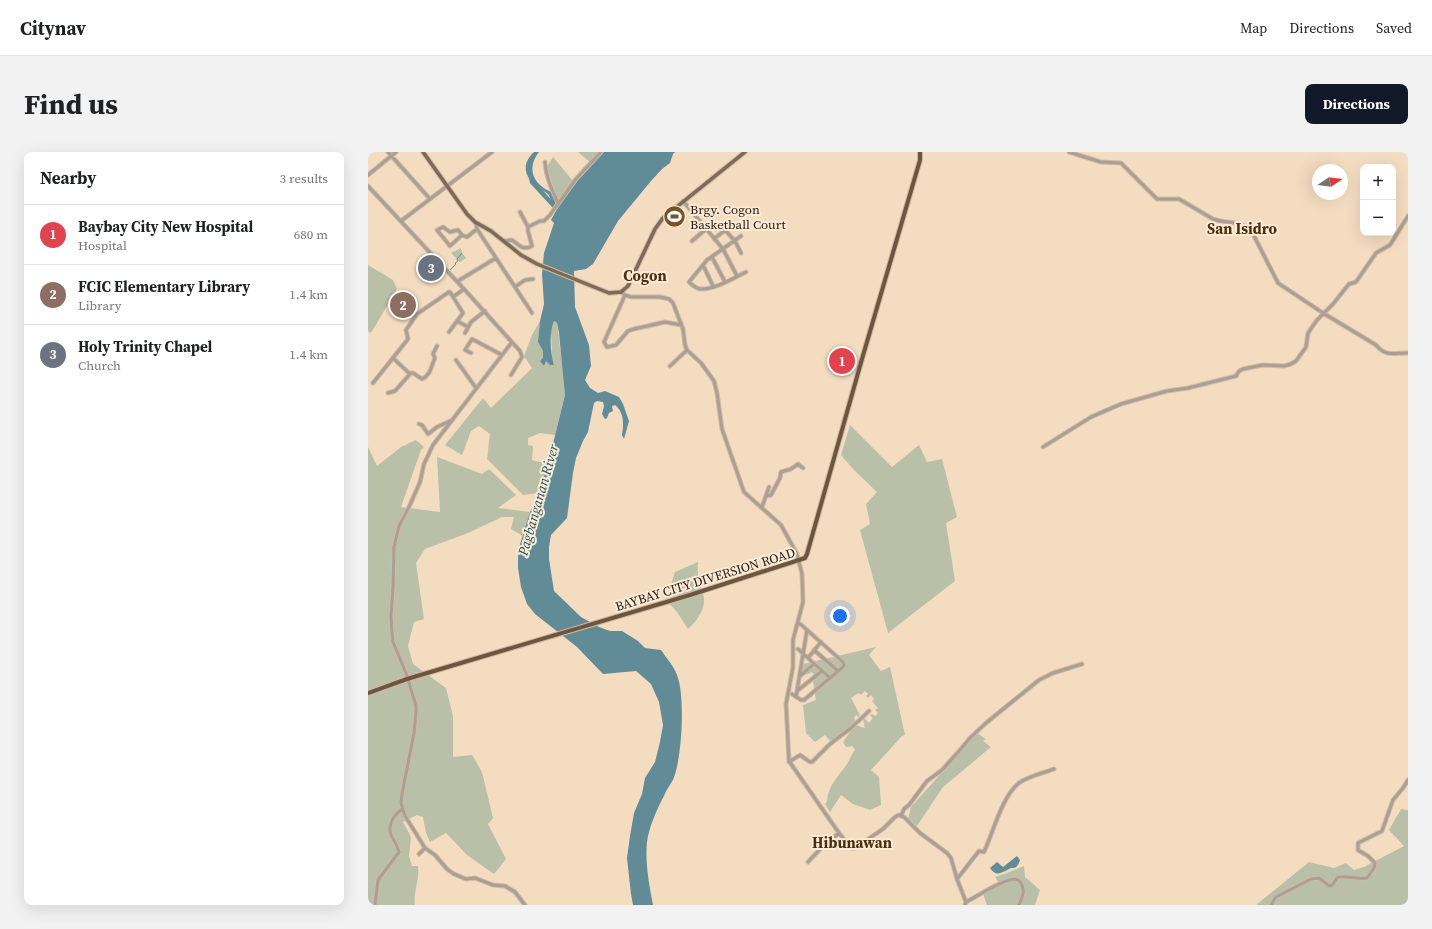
<!DOCTYPE html>
<html lang="en">
<head>
<meta charset="utf-8">
<style>
	:root { --surface:#fff; --page:#f2f2f2; --text:#202124; --muted:#757577; --line:#e0e0e0; --accent:#111827 }
	body { margin:0; font-family:"Source Serif 4",serif; background:var(--page); color:var(--text) }
	.controls { position:absolute; right:12px; top:12px; display:grid; overflow:hidden; border-radius:8px; box-shadow:0 4px 16px #0002 }
	.controls button { width:36px; height:36px; display:grid; place-items:center; padding:0; border:0; border-bottom:1px solid var(--line); background:var(--surface); color:var(--text); font:20px sans-serif }
	.compass { position:absolute; left:944px; top:12px; width:36px; height:36px; border-radius:50%; background:var(--surface); box-shadow:0 4px 16px #0002; rotate:77deg }
	.you { position:absolute; left:472px; top:464px; width:14px; height:14px; margin:-10px; border:3px solid #fff; border-radius:50%; background:#1a73e8; box-shadow:0 0 0 6px #1a73e833 }
	.badge { display:grid; place-items:center; width:26px; height:26px; border-radius:50%; background:var(--accent); color:#fff; font-size:13px; font-weight:700 }
	.pin { position:absolute; translate:-50% -50%; border:2px solid #fff; box-shadow:0 1px 4px #0006 }
	.list { margin:0; padding:0; list-style:none }
	h2 { display:flex; justify-content:space-between; align-items:center; height:52px; margin:0; padding:0 16px; font-size:17px }
	h2 small { font-size:13px; font-weight:400; color:var(--muted) }
	.list li { display:grid; grid-template-columns:26px 1fr auto; gap:12px; align-items:center; box-sizing:border-box; height:60px; padding:0 16px; border-top:1px solid var(--line) }
	.list b { display:block; font-size:15px; white-space:nowrap }
	.list p { margin:0; font-size:13px; white-space:nowrap; color:var(--muted) }
	.list em { font-size:13px; font-style:normal; color:var(--muted) }
	.map { position:relative; flex:none; width:1040px; height:753px; overflow:hidden; border-radius:8px }
	header { display:flex; align-items:center; gap:24px; box-sizing:border-box; height:56px; padding:0 20px; background:var(--surface); border-bottom:1px solid var(--line) }
	header strong { font-size:19px }
	nav { display:flex; gap:22px; margin-inline-start:auto; font-size:14px }
	.intro { display:flex; align-items:center; justify-content:space-between; box-sizing:border-box; height:96px; padding:0 24px }
	h1 { margin:0; font-size:28px }
	.button { padding:10px 18px; border-radius:8px; background:var(--accent); color:#fff; font-size:14px; font-weight:700 }
	main { display:flex; gap:24px; padding:0 24px }
	aside { flex:1; background:var(--surface); border-radius:8px; box-shadow:0 4px 16px #0002 }
	.map>svg:first-child { display:block }
	.green { fill:#b9c0a7 }
	.water { fill:#618c97 }
	.lines { fill:none; stroke-linecap:round; stroke-linejoin:round }
	.stream { stroke:#618c97; stroke-width:1 }
	.river { stroke:#618c97; stroke-width:4.5 }
	.minor-casing { stroke:#cfbaa2; stroke-width:5 }
	.major-casing { stroke:#cfbaa2; stroke-width:5.5 }
	.highway-casing { stroke:#cfbaa2; stroke-width:6 }
	.minor { stroke:#ab9f95; stroke-width:3 }
	.major { stroke:#7d6957; stroke-width:3.5 }
	.highway { stroke:#6c5640; stroke-width:4 }
	.labels { text-anchor:middle; stroke-width:4; stroke-linejoin:round; paint-order:stroke }
	.poi-label { font-size:13px; fill:#292016; stroke:#feead5; text-anchor:start }
	.street-label { font-size:13px; fill:#292016; stroke:#feead5 }
	.water-label { font-size:14px; font-style:italic; fill:#1a5764; stroke:#feead5 }
	.quarter-label { font-size:15px; font-weight:bold; fill:#482f0d; stroke:#feead5 }
</style>
</head>
<body>
<header>
<strong>Citynav</strong>
<nav><a>Map</a><a>Directions</a><a>Saved</a></nav>
</header>
<div class="intro"><h1>Find us</h1><a class="button">Directions</a></div>
<main>
<aside>
<h2>Nearby<small>3 results</small></h2>
<ul class="list">
<li><span class="badge" style="background:#e0444e">1</span><div><b>Baybay City New Hospital</b><p>Hospital</p></div><em>680 m</em></li>
<li><span class="badge" style="background:#8d6e63">2</span><div><b>FCIC Elementary Library</b><p>Library</p></div><em>1.4 km</em></li>
<li><span class="badge" style="background:#6b7280">3</span><div><b>Holy Trinity Chapel</b><p>Church</p></div><em>1.4 km</em></li>
</ul>
</aside>
<div class="map">
<svg width="1040" height="753" viewBox="0 0 1040 753">
	<rect width="100%" height="100%" fill="#f4dcc1"/>
	<path class="green" d="M 210,0 L 232,0 L 222,10 Z
		M 185,5 L 205,29 L 194,43 L 190,49 L 180,19 L 180,13 Z
		M 93,96 L 94,101 L 98,106 L 92,110 L 83,101 Z
		M 0,113 L 25,128 L 29,137 L 3,181 L 0,179 Z
		M 172,169 L 170,190 L 175,199 L 175,206 L 178,209 L 186,212 L 184,205 L 183,178 L 186,169 L 189,171 L 196,227 L 197,243 L 187,283 L 172,281 L 160,286 L 160,293 L 165,294 L 164,308 L 180,312 L 171,341 L 155,343 L 119,307 L 122,282 L 111,274 L 103,279 L 94,303 L 77,293 L 115,246 L 123,256 L 164,216 L 156,204 L 164,183 Z
		M 482,273 L 524,315 L 551,293 L 559,310 L 574,307 L 589,365 L 578,371 L 587,429 L 520,481 L 492,378 L 502,372 L 498,352 L 509,340 L 486,318 L 473,303 Z
		M 48,288 L 56,295 L 53,298 L 33,355 L 72,360 L 69,305 L 114,322 L 121,317 L 148,343 L 130,356 L 162,360 L 155,384 L 143,377 L 146,365 L 134,365 L 100,381 L 57,397 L 48,411 L 56,467 L 46,470 L 40,494 L 45,512 L 78,536 L 85,564 L 85,605 L 104,603 L 114,620 L 125,666 L 120,672 L 138,707 L 126,722 L 99,703 L 78,681 L 62,690 L 58,681 L 55,665 L 49,663 L 35,670 L 43,685 L 41,704 L 44,714 L 50,714 C 52,727 45,740 47,753 L 0,753 L 0,295 L 9,314 L 33,295 Z
		M 330,410 C 329,419 330,427 333,435 C 334,439 336,443 336,447 C 337,458 328,470 320,477 L 309,460 L 298,448 L 307,420 Z
		M 508,495 L 501,503 L 513,519 L 522,515 L 537,583 L 534,584 L 503,618 L 511,625 L 513,653 L 502,658 L 485,652 L 473,643 L 462,660 L 457,652 L 459,649 C 460,633 471,624 479,612 C 482,607 483,603 487,598 L 484,594 L 478,595 L 475,590 L 487,573 L 497,576 L 495,567 L 496,566 L 501,571 L 505,566 L 502,563 L 504,562 L 507,564 L 510,561 L 507,558 L 510,556 L 504,549 L 506,547 L 503,543 L 500,546 L 498,544 L 500,542 L 497,539 L 493,543 L 491,541 L 483,546 L 492,563 L 490,565 L 488,563 L 486,566 L 488,571 L 463,590 L 457,583 L 447,590 L 438,581 L 435,553 L 448,548 L 444,524 L 446,522 L 443,520 L 441,522 L 432,523 L 431,513 Z
		M 609,581 L 618,587 L 615,589 L 623,595 L 575,635 L 549,674 L 540,667 L 543,655 Z
		M 1033,657 L 1040,658 L 1040,753 L 888,753 L 941,710 L 966,716 L 978,711 L 986,718 L 996,715 L 1036,694 L 1021,678 Z
		M 656,714 L 657,725 L 672,738 L 667,753 L 619,753 L 615,742 L 631,731 L 627,725 L 639,721 Z"/>
	<path class="water" d="M 166,0 L 171,0 C 158,16 165,33 184,40 L 189,52 L 206,31 L 236,0 L 307,0 L 305,2 L 302,11 L 294,17 L 283,29 L 250,69 L 225,112 L 218,117 L 206,119 L 207,155 L 221,193 L 223,214 L 217,228 L 222,236 L 230,241 L 237,239 L 251,245 L 255,252 L 261,269 L 256,287 L 254,283 C 256,272 256,260 247,253 L 244,254 L 245,259 L 241,261 L 239,266 L 237,267 L 234,262 L 236,254 L 235,250 L 229,249 L 226,251 L 220,280 L 215,289 L 208,306 L 205,321 L 199,366 L 183,383 L 181,395 L 181,407 L 186,439 L 213,465 L 231,475 L 242,479 L 254,479 L 270,489 L 277,496 L 293,498 C 299,507 307,515 310,526 C 317,547 314,607 305,628 C 302,633 298,638 296,644 C 289,657 281,675 279,690 C 277,711 281,732 285,753 L 265,753 L 263,742 L 259,706 L 262,684 L 266,661 L 274,642 L 277,626 L 287,610 L 292,590 L 295,573 L 291,550 L 283,532 L 268,519 L 235,522 L 209,495 L 167,462 L 159,452 L 153,435 L 150,416 L 150,399 L 162,360 L 171,341 L 180,312 L 197,243 L 191,181 L 189,171 L 186,169 C 181,182 182,199 186,213 L 182,213 L 178,209 L 176,214 L 172,209 L 175,206 L 175,199 L 170,190 L 172,169 L 176,152 L 174,122 L 176,101 L 186,71 L 183,68 L 188,59 C 183,55 184,47 180,42 C 178,40 175,39 172,37 C 157,27 152,13 166,0 Z
		M 649,704 L 652,708 C 651,710 651,712 649,714 C 647,717 644,715 641,717 C 633,721 628,725 622,716 L 629,710 L 635,715 Z"/>
	<g class="lines">
		<path class="stream" d="M 82,118 L 88,112 L 87,111 L 90,109 L 89,107 L 94,101"/>
		<path class="river" d="M 163,25 L 164,30 L 187,55"/>
		<defs>
			<path id="minor" d="M 20,0 L 62,47
				M 701,0 L 733,10 L 753,11 L 789,47 L 811,47 L 845,67 C 857,72 876,68 884,80 L 910,131 L 955,161 L 1008,193 C 1018,205 1025,201 1040,201
				M 177,10 C 178,25 184,38 190,51
				M 0,23 L 28,0
				M 0,34 L 96,137 L 152,199 L 154,205 L 143,223
				M 315,49 L 355,97 L 369,124
				M 152,60 L 160,75
				M 33,69 L 124,0
				M 108,71 L 109,77 L 164,161
				M 94,83 L 82,94 L 69,78 L 75,75 L 82,80 L 90,78 L 94,83 L 99,85 L 109,77
				M 373,84 L 339,108 L 321,130 C 324,133 328,136 332,137 C 346,138 366,126 378,120
				M 346,87 L 357,78 L 367,89 L 373,101
				M 136,89 L 144,88 C 151,93 155,99 164,94 L 160,79 L 160,75 L 172,69 L 176,69 L 182,63 L 208,27 L 233,0
				M 324,89 L 338,77
				M 344,105 L 357,130
				M 335,113 L 345,134
				M 90,129 L 128,106
				M 147,135 L 157,128 L 165,127
				M 253,140 L 257,143 L 263,145 L 292,145 L 301,147 L 305,151 L 315,177 L 317,193 L 319,198 L 333,211 L 346,229 L 349,241 L 354,277 L 376,340 L 413,373 L 429,402 L 434,422 L 435,450 L 425,488 L 425,515 L 418,552 L 421,609 L 471,681 L 483,696 L 487,696 L 515,677 L 527,665 L 531,663 L 536,665 L 552,681 L 579,701 L 583,706 L 589,727 L 598,750 L 597,753
				M 257,143 L 236,190 L 239,195 L 248,193 L 260,179 L 266,177 L 297,170 L 313,173
				M 85,145 L 96,137
				M 89,169 L 100,175
				M 97,181 L 103,170 L 117,159
				M 144,190 L 65,293 L 56,312 L 52,330 L 41,355 L 31,374 L 26,395 L 25,435 L 23,464 L 24,481 L 25,490 L 38,521 L 48,554 L 48,560 L 46,581 L 34,642 L 33,651 L 37,664 L 57,696 L 67,703 L 79,717 L 86,722 L 98,727 L 107,726 L 125,733 L 137,734 L 147,740 L 157,753
				M 103,201 L 97,198 L 104,187 L 134,203
				M 25,206 L 41,221 L 45,221 L 54,227 C 63,223 63,214 67,206 L 65,202 L 69,194
				M 88,208 L 108,236
				M 302,214 L 319,198
				M 5,231 L 40,187 L 38,178 L 49,162 L 81,140 L 82,140 L 95,161 L 81,180
				M 20,241 L 27,239 L 42,222
				M 51,272 L 54,273 L 60,282 L 69,275 L 82,269
				M 675,295 L 723,265 L 753,252 L 799,239 L 820,236 L 868,224 L 871,219 L 875,217 L 895,213 L 916,214 L 923,212 L 928,209 L 938,195 L 940,181 L 949,168 L 965,152 L 981,132 L 988,130 L 1008,101 L 1022,93 L 1040,64
				M 398,344 L 403,343 L 412,326 L 413,320 L 423,317 L 430,312 L 435,316
				M 394,355 L 401,335
				M 430,497 L 462,526
				M 446,498 L 470,519
				M 440,506 L 453,490
				M 432,524 L 446,512
				M 429,539 L 454,519
				M 424,542 L 433,548 L 436,548 L 476,514 L 475,510 L 430,470
				M 428,545 L 439,478
				M 421,610 L 432,603 L 442,610 L 444,610 L 462,592 L 483,576 L 501,559
				M 533,664 L 536,657 L 541,653 L 559,629 L 574,618 L 592,598 L 602,586 L 618,571 L 671,528 L 685,521 L 714,512
				M 51,702 L 57,696
				M 440,710 L 455,694 L 471,681
				M 589,727 L 611,699 L 616,700 C 625,681 634,644 651,631 C 659,625 675,621 686,617
				M 598,750 C 610,744 633,728 646,727 C 652,727 655,733 655,738 C 656,743 653,748 651,753
				M 7,753 L 10,728 L 31,700 C 29,693 28,691 24,685 C 18,674 26,663 34,657
				M 903,753 L 908,745 L 943,727 L 951,726 L 960,733 L 963,734 C 966,732 967,728 969,726 C 973,722 991,728 999,726 L 1006,716 L 1007,711 L 1000,704 L 990,698 L 990,691 L 1014,679 L 1025,648 L 1035,636 L 1040,628"/>
			<path id="major" d="M 55,0 L 99,62 L 107,70 L 123,79 L 153,103 L 169,112 L 241,141 L 253,140 L 260,134 L 287,77 L 295,66 L 377,0"/>
			<path id="highway" d="M 0,541 L 39,527 L 322,443 L 437,406 L 439,402 L 494,207 L 552,8 L 552,0"/>
		</defs>
		<use href="#minor" class="minor-casing"/>
		<use href="#major" class="major-casing"/>
		<use href="#highway" class="highway-casing"/>
		<use href="#minor" class="minor"/>
		<use href="#major" class="major"/>
		<use href="#highway" class="highway"/>
	</g>
	<defs>
		<symbol id="stadium-disc" viewBox="-11 -11 22 22"><circle r="9.5" fill="#75542a" stroke="#feead5"/><path d="M0-5a6.5 5 0 1 0 0 10a6.5 5 0 1 0 0-10ZM-3.5-1.8h7v3.6h-7Z" fill="#fff"/></symbol>
	</defs>
	<g fill-rule="evenodd">
		<use href="#stadium-disc" x="294" y="52" width="25" height="25"/>
	</g>
	<g class="labels">
		<g class="poi-label">
			<text x="322" y="62">Brgy. Cogon<tspan x="322" dy="15">Basketball Court</tspan></text>
		</g>
		<g class="street-label">
			<text transform="translate(337 427) rotate(-17)" y="5">BAYBAY CITY DIVERSION ROAD</text>
		</g>
		<g class="water-label">
			<text transform="translate(170 348) rotate(-74)" y="5">Pagbanganan River</text>
		</g>
		<g class="quarter-label">
			<text x="874" y="82">San Isidro</text>
			<text x="277" y="129">Cogon</text>
			<text x="484" y="696">Hibunawan</text>
		</g>
	</g>
</svg>
<div class="controls">
<button>+</button>
<button>−</button>
</div>
<svg class="compass" viewBox="-18 -18 36 36"><path d="M0-13l5 13h-10z" fill="#e53935"/><path d="M0 13l5-13h-10z" fill="#757577"/></svg>
<div class="you"></div>
<div class="pin badge" style="left:474px;top:209px;background:#e0444e">1</div>
<div class="pin badge" style="left:35px;top:153px;background:#8d6e63">2</div>
<div class="pin badge" style="left:63px;top:116px;background:#6b7280">3</div>
</div>
</main>
</body>
</html>
